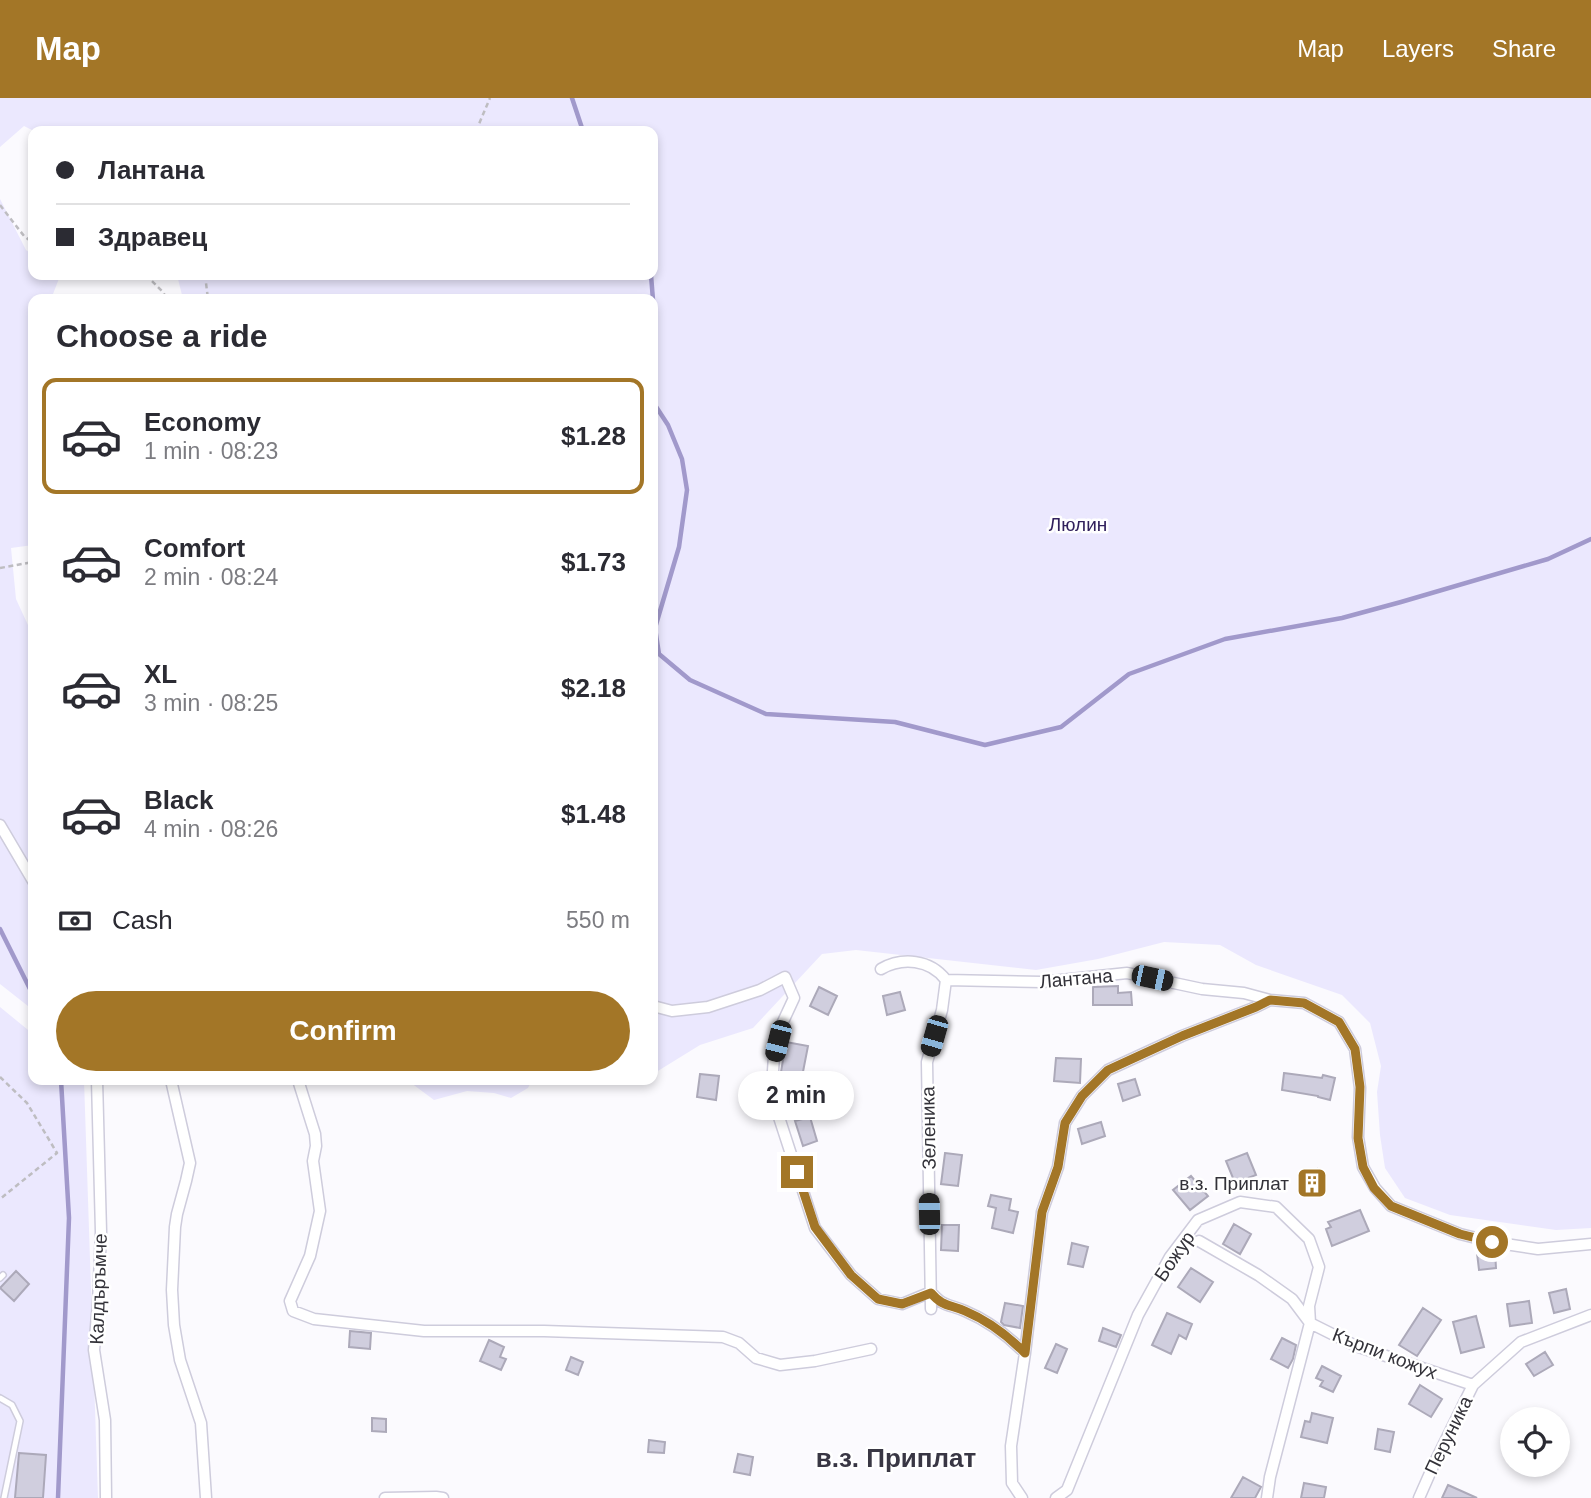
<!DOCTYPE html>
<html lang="en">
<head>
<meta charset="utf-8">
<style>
	:root { --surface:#fff; --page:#f7f7f7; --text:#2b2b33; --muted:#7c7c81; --line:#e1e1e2; --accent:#a37627 }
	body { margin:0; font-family:Arial,sans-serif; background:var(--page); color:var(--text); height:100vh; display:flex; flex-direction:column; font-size:26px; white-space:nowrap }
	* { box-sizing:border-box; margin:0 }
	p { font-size:23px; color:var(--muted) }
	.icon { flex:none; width:38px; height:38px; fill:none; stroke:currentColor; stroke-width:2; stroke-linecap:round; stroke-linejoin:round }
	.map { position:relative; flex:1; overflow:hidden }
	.drawer { position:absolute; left:28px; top:196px; width:630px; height:791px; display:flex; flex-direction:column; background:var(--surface); border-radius:14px; box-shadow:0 4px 10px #0003 }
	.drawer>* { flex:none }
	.guide { position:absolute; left:28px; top:28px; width:630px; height:154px; border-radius:14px; box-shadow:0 4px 10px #0003; display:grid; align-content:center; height:154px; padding:0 28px; background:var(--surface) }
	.fabs { position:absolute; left:1500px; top:1309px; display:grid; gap:14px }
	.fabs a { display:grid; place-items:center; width:70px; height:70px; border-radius:50%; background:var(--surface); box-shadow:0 4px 10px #0003; font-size:35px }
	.end { position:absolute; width:32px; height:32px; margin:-16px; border:9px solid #a37627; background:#fff; box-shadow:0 0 0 4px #fff }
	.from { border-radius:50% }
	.bubble { position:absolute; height:49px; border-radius:24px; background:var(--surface); box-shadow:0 4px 10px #0003; font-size:23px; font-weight:700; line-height:49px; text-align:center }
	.car { position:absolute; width:21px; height:42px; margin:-21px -10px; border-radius:9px; box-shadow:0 0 5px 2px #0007; background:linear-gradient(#222 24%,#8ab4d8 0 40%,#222 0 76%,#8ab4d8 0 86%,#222 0) }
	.guide b { display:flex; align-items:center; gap:24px; height:66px; font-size:26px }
	.guide b+b { border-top:2px solid var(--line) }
	.guide i { width:18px; height:18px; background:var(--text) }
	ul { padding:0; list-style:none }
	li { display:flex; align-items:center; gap:21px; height:116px; margin:0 14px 10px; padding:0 14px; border:4px solid transparent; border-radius:14px }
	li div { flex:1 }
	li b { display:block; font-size:26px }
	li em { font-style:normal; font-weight:700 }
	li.selected { border-color:var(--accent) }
	li>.icon { width:63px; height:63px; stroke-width:1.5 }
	h2 { padding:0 28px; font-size:32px; line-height:84px }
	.pay { display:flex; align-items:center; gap:18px; height:77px; padding:0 28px; font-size:26px }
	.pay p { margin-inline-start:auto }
	.button { display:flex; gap:14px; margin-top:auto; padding:14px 28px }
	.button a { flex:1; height:80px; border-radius:42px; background:var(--accent); color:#fff; font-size:28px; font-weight:700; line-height:80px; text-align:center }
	header { display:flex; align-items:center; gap:42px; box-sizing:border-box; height:98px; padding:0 35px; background:var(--accent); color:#fff }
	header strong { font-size:33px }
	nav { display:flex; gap:38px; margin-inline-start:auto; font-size:24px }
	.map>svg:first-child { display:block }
</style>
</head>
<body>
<header>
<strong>Map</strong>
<nav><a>Map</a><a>Layers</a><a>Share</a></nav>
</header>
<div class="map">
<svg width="1591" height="1400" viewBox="0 0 1591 1400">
	<rect width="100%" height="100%" fill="#fbfafe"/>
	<path fill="#ebe8fe" d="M0,0H1591V1130L1556,1132L1450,1117L1405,1100L1385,1070L1380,1037L1377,994L1381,968L1370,925L1342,897L1256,867L1220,847L1164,844L1098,861L1036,872L856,852L822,856L753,930L700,947L653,976V201H183L177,177H653V33H34L24,28L0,49Z
		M0,101L26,152L33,157V177L60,178L53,196L55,201H33V447L11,450L16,501L33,538V912L0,886Z
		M0,909L33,936V982H84L98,1400H0Z
		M407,982H532L528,990L511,1000L494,995L467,993L434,1002Z"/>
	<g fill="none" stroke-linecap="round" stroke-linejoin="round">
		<path stroke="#a199cb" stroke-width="4.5" d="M572,0L583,33
			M651,177L653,202
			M653,304L668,327L682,361L687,392L679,449L655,530L659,556L690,582L766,616L895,624L985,647L1061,629L1129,576L1225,541L1342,520L1401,504L1548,461L1591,441
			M0,831L33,897
			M58,1400L69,1120L61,982"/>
	</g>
	<path fill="#d0cede" stroke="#aca9b9" stroke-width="2" d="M1118,888V895L1131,894L1132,907H1093V889Z
		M819,889L837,898L828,917L810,908Z
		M900,894L905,912L887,917L883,898Z
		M786,944L808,948L801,984L780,980Z
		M1056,960L1081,961L1080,985L1054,983Z
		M1284,975L1322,980L1323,977L1335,980L1330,1002L1318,999V998L1282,992Z
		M700,976L719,978L716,1002L697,999Z
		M1135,981L1140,997L1123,1003L1118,986Z
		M810,1019L817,1043L803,1048L795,1023Z
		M1101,1024L1105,1038L1082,1046L1078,1031Z
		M945,1055L962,1057L958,1088L941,1086Z
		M1247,1055L1256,1077L1235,1085L1226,1063Z
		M1317,1071L1322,1095L1307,1098L1302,1075Z
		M1191,1078L1208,1098L1190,1112L1173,1092Z
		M991,1097L1011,1101L1009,1112L1018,1114L1013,1135L992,1130L996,1110L988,1108Z
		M1360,1112L1369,1133L1332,1148L1326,1131L1331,1129L1328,1124Z
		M1234,1126L1251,1136L1240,1156L1223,1146Z
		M942,1127H959L958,1153L941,1152Z
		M1072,1145L1088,1149L1083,1169L1068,1166Z
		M1495,1153L1496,1170L1479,1172L1477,1155Z
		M1191,1170L1213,1184L1200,1204L1178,1189Z
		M16,1173L29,1186L14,1203L0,1190Z
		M1566,1191L1570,1211L1554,1215L1549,1195Z
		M1529,1203L1532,1225L1510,1228L1507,1206Z
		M1005,1205L1023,1208L1020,1230L1004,1227L1001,1224Z
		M1423,1210L1441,1222L1417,1258L1399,1247Z
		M1167,1215L1192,1226L1186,1241L1179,1237L1171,1256L1152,1247Z
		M1476,1218L1484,1249L1461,1255L1453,1224Z
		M1103,1230L1121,1237L1116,1249L1099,1243Z
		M350,1233L371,1235L370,1251L349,1249Z
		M1282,1240L1296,1247L1293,1261L1288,1270L1271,1261Z
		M489,1242L504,1249L500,1259L506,1261L501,1272L480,1263Z
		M1056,1246L1067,1251L1057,1275L1045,1270Z
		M1545,1254L1553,1267L1534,1278L1526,1266Z
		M571,1259L583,1264L578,1277L566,1272Z
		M1322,1268L1341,1278L1333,1294L1320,1288L1323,1283L1316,1280Z
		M1420,1287L1442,1301L1431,1319L1409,1306Z
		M1312,1315L1333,1320L1327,1345L1301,1339L1305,1323L1310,1324Z
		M372,1320L386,1321V1334L372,1333Z
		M1378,1331L1394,1334L1390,1354L1375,1351Z
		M649,1342L665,1344L664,1355L648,1354Z
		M19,1355L46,1357L43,1400H15Z
		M738,1356L753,1359L750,1377L734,1374Z
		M1243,1379L1261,1389L1255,1400H1231Z
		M1304,1385L1326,1389L1324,1400H1301Z
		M1448,1387L1477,1400H1442Z"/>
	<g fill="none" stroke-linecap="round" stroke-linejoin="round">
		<g stroke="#ceccdc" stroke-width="8">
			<path id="service" d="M0,1180L3,1177
				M0,1300L12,1307L20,1323L4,1400"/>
		</g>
		<g stroke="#ceccdc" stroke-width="13">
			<path id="minor" d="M0,727L33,783
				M881,871C902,859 930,861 946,882L942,912L927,964L931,1211
				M946,882L1042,884L1127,875L1202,891L1244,895L1270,902L1304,905L1339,924L1355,951L1360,990L1358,1039L1363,1069L1375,1090L1391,1108L1460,1136L1492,1144L1538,1151L1591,1146
				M653,908L672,913L708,909L760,892L785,879L794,900L781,928L774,958L772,988L776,1010L815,1130L851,1177L878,1201L902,1206L931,1194C943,1209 949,1206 965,1213C989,1223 1007,1237 1025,1255
				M97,982L101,1134L98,1205L94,1252L105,1322L106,1400
				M171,982L190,1065L186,1083L177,1116L175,1129L172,1192L174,1227L180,1262L201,1325L206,1400
				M298,982L315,1036L316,1048L313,1063L320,1113L310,1158L290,1203L293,1213L314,1221L424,1233H544L723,1239L739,1245L756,1260L780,1267L815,1263L871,1251
				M1199,1143L1258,1177L1292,1201L1310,1225L1356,1248L1473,1287
				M385,1400L436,1399L443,1400
				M1022,1400L1012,1385L1011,1348L1025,1255L1042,1114L1058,1069L1065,1025L1082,998L1108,972L1182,938L1256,909L1270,902
				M1056,1400L1067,1392L1138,1217L1170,1159L1198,1122L1240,1104L1276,1109L1309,1141L1319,1169L1309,1208L1310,1225L1270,1379L1267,1400
				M1419,1400L1434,1366L1473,1287L1521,1244L1591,1217"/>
		</g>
		<path stroke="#bebdc1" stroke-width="2.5" stroke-dasharray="5 3.5" stroke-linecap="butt" d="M476,33L490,0
			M0,107L24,138L33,145
			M146,177L163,194L167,201
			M205,177L208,201
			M0,470L33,464
			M0,979L27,1005L57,1055L0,1101"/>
		<use href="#service" stroke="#fff" stroke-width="5"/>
		<use href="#minor" stroke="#fff" stroke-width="10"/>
	</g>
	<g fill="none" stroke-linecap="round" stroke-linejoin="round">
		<path stroke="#a37627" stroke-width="9" d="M797,1074L815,1129L851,1177L878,1201L902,1206L931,1195C943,1209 949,1206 965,1213C989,1223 1007,1237 1025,1255L1042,1114L1058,1069L1065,1025L1082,998L1108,972L1182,938L1256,909L1270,902L1304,905L1339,924L1355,951L1360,989L1358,1040L1363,1069L1374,1090L1391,1108L1460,1136L1492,1144"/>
	</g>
	<defs>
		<g id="building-square" transform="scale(1.575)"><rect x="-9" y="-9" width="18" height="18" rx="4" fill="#a37627" stroke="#fff"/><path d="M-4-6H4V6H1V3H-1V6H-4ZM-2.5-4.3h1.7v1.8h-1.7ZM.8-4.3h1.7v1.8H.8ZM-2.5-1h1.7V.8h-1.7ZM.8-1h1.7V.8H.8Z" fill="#fff"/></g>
	</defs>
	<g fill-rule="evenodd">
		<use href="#building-square" x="1312" y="1085"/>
	</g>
	<g text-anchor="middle" stroke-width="5" stroke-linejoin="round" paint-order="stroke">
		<g font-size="19" fill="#32215d" stroke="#fff">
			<text x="1078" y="433">Люлин</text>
		</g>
		<g font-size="19" fill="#333239" stroke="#fff">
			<text transform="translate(1076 880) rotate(-5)" y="7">Лантана</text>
			<text transform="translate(928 1030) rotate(-91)" y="7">Зеленика</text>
			<text transform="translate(1174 1158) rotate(-56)" y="7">Божур</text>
			<text transform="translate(98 1191) rotate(-88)" y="7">Калдъръмче</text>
			<text transform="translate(1385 1255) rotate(21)" y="7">Кърпи кожух</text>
			<text transform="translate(1448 1337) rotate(-64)" y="7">Перуника</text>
		</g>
		<g font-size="19" fill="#333239" stroke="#fff" text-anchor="end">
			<text x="1289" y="1092">в.з. Приплат</text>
		</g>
		<g font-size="26" font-weight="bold" fill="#393744" stroke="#fff">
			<text x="896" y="1369">в.з. Приплат</text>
		</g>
	</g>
</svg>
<div class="fabs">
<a><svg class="icon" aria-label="locate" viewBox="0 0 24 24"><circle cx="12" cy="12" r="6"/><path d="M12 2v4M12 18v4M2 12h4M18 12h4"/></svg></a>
</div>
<i class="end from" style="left:1492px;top:1144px"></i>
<i class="end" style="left:797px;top:1074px"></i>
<div class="bubble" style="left:738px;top:973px;width:116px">2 min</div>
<i class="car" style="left:1152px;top:880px;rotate:102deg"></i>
<i class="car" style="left:934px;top:938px;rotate:196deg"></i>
<i class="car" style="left:778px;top:943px;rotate:194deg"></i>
<i class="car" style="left:929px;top:1116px;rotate:359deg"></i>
<div class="guide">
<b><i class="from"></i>Лантана</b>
<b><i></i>Здравец</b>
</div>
<section class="drawer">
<h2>Choose a ride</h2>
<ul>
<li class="selected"><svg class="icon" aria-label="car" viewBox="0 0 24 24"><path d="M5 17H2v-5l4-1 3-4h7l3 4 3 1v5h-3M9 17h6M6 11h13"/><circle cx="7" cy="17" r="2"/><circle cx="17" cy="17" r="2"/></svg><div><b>Economy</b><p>1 min · 08:23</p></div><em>$1.28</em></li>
<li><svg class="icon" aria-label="car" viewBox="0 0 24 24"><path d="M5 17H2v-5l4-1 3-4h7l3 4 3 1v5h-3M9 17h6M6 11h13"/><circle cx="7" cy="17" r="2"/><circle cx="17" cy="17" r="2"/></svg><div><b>Comfort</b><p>2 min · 08:24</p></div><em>$1.73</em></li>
<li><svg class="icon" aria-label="car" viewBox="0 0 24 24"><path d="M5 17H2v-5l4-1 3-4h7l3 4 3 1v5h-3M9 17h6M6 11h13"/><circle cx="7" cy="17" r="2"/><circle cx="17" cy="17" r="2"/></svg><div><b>XL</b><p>3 min · 08:25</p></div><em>$2.18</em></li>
<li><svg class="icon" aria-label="car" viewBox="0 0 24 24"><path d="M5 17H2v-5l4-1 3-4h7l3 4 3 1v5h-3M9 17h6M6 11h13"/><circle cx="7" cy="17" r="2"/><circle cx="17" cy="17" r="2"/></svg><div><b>Black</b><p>4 min · 08:26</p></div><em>$1.48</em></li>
</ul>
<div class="pay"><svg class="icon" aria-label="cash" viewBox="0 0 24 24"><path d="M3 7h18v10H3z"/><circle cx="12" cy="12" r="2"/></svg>Cash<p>550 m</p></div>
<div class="button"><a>Confirm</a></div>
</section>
</div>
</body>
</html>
